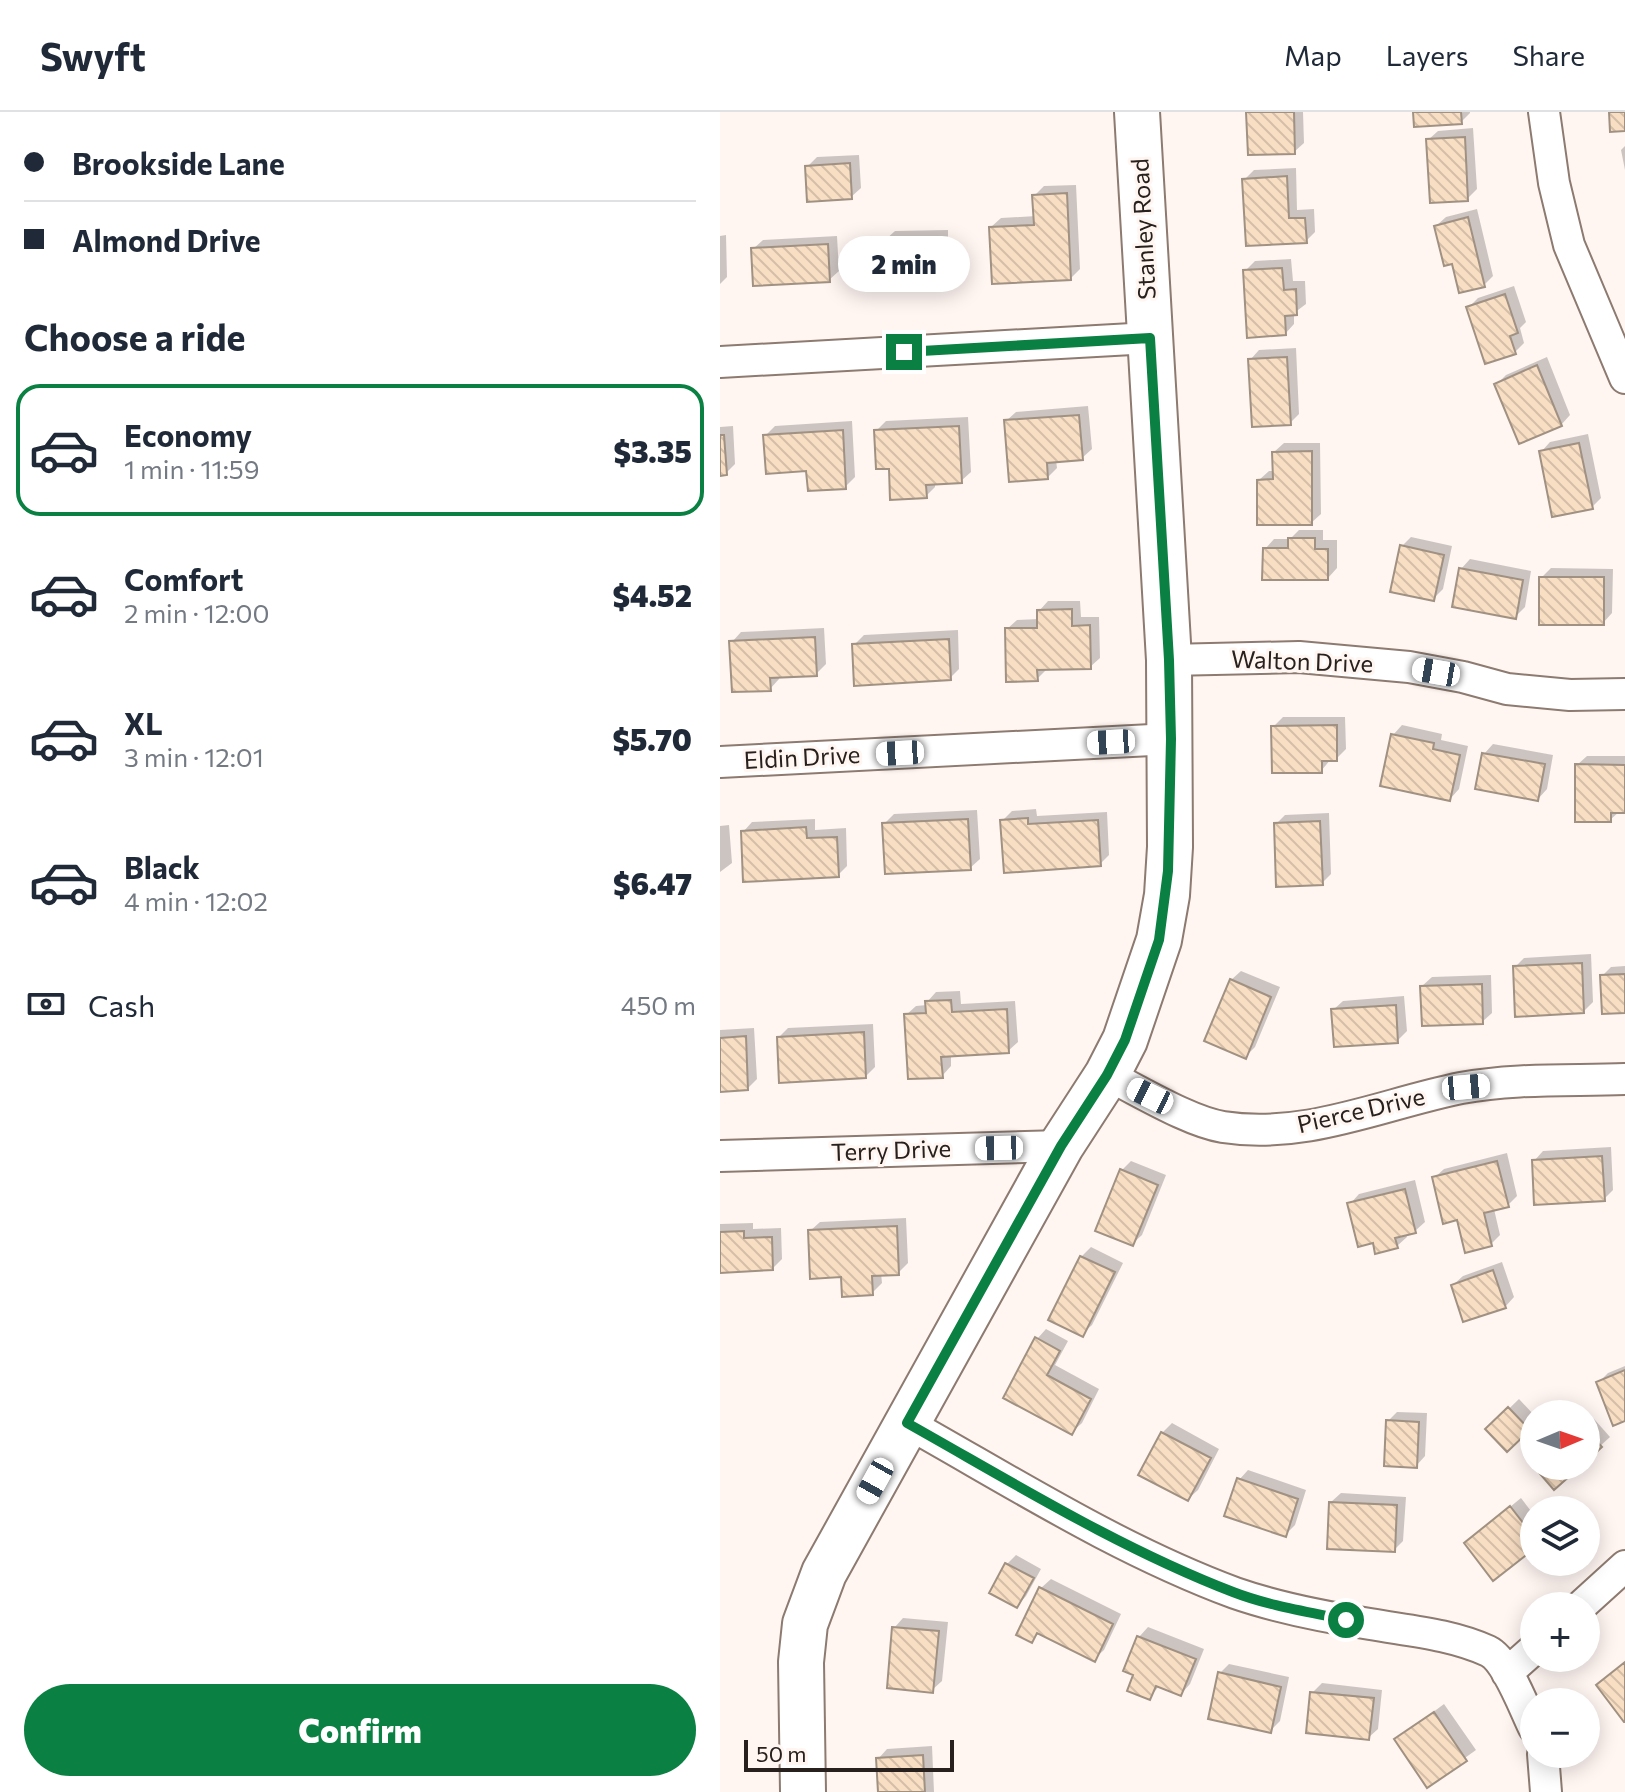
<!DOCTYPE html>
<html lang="en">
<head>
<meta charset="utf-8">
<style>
	:root { --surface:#fff; --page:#f2f2f3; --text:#1f2937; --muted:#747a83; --line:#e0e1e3; --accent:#0b8043 }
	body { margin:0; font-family:Commissioner,sans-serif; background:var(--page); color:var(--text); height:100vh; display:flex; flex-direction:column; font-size:30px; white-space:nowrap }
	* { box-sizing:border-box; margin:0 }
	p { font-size:26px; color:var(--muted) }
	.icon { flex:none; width:44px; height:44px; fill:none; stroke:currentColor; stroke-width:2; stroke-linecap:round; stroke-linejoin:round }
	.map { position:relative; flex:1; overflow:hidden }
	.sheet { display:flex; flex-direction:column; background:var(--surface); width:720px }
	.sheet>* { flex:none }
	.hud { display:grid; align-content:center; height:176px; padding:0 24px; background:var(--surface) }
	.needle { width:52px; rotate:88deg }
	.fabs { position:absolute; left:800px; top:1288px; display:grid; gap:16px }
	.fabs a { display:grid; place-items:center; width:80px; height:80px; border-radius:50%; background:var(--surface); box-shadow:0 4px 20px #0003; font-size:40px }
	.scale { position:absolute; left:24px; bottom:20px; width:210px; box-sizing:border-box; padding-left:8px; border:4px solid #28201c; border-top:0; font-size:22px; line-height:28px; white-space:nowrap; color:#28201c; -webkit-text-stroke:6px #fff6f2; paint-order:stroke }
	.end { position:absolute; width:36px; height:36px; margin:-18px; border:10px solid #0b8043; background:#fff; box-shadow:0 0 0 4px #fff }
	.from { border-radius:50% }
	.bubble { position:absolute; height:56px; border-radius:28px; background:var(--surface); box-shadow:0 4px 20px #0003; font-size:26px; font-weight:800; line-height:56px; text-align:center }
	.car { position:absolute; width:24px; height:48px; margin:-24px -12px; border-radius:10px; box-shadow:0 0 6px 2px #0007; background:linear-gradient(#fff 24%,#345 0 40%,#fff 0 76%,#345 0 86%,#fff 0) }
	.hud b { display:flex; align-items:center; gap:28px; height:76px; font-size:30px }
	.hud b+b { border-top:2px solid var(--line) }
	.hud i { width:20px; height:20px; background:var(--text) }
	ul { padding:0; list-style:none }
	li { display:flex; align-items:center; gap:24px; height:132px; margin:0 16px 12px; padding:0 8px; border:4px solid transparent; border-radius:24px }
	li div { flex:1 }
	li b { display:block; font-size:30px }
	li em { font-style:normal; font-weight:800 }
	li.on { border-color:var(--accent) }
	li>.icon { width:72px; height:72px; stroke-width:1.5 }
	h2 { padding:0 24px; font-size:36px; line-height:96px }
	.pay { display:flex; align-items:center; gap:20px; height:88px; padding:0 24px; font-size:30px }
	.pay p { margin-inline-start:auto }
	.action { display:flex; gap:16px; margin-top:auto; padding:16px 24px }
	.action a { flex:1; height:92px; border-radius:48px; background:var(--accent); color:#fff; font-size:32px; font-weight:800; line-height:92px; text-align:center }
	header { display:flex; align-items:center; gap:48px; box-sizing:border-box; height:112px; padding:0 40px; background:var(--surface); border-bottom:2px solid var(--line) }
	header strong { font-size:38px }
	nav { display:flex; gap:44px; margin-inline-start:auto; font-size:28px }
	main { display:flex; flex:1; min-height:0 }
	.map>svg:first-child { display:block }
</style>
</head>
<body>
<header>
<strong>Swyft</strong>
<nav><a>Map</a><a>Layers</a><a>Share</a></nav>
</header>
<main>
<section class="sheet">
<div class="hud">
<b><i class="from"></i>Brookside Lane</b>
<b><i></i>Almond Drive</b>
</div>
<h2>Choose a ride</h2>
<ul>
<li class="on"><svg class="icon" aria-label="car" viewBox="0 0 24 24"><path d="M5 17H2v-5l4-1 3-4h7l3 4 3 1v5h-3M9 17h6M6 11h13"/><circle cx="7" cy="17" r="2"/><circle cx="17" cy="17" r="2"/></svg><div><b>Economy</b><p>1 min · 11:59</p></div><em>$3.35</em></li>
<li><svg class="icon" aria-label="car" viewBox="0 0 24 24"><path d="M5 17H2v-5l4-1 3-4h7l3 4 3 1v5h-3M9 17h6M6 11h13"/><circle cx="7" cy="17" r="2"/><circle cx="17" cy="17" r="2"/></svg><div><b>Comfort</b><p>2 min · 12:00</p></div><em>$4.52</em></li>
<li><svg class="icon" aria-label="car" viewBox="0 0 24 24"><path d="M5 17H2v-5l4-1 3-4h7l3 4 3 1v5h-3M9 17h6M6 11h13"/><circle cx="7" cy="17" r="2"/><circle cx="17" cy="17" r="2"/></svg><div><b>XL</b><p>3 min · 12:01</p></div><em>$5.70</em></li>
<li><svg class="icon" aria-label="car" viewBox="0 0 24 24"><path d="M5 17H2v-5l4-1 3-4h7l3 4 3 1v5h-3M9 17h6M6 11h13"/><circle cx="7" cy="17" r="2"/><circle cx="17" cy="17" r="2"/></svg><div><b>Black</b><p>4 min · 12:02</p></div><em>$6.47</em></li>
</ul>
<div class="pay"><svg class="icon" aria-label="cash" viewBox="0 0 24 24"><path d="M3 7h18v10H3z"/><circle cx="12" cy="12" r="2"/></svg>Cash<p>450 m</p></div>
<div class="action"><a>Confirm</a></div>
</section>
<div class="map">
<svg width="905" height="1680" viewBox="0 0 905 1680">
	<defs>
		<pattern id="building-back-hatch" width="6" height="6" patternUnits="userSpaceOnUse" patternTransform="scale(2)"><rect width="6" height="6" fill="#f8dec3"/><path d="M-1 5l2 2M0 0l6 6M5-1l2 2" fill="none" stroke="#d5bea7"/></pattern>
	</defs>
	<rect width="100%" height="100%" fill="#fff6f2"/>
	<path fill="#0003" d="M528,0H583L584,31L574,40Z
		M695,0H750V1L741,10Z
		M753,16L757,77L747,87L708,28L718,19Z
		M905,34V58L901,38Z
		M139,43L141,76L131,85L87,55L97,45Z
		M576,56L577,98L594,97L595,120L586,129L524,68L534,58Z
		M356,73L360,157L350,167L271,115L281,106L316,104L314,84L324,74Z
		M757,97L773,164L764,173L734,150L716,114L726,105Z
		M228,118V153L219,162L165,128L175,119Z
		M6,123L7,165L0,172V124Z
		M117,124L119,159L109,168L33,137L43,128Z
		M571,147L573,169H585L586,192L574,201V212L565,222L525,159L535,149Z
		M794,174L806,210L800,216L804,231L795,240L749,195L758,186Z
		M576,236L579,302L570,311L530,248L539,238Z
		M827,245L850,303L841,313L777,272L786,263Z
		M368,294L372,337L362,346L336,348L337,356L328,365L286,309L296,300Z
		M248,305L251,360L241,369L215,371V375L206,384L171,355L156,319L166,309Z
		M132,309L135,365L125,375L88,357L46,323L55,314Z
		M13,314L15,352L6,361L0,362V315Z
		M868,322L881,386L872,395L821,340L830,330Z
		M564,331H600L601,402L591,411L539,368L549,359H554V340Z
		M579,418H603V428H617V456L608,466L545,437L554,427H570Z
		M691,425L732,434L723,477L713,487L682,434Z
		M750,447L811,459L805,495L795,505L741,457Z
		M831,456L893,457L892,501L883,511L821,466Z
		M328,489H360L361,505H379L380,546L370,555L326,558L317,567L287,517L297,508L319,507V499Z
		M104,516L106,552L96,562L59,564V567L50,577L12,530L21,520Z
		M238,518L239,557L230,566L134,533L144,523Z
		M563,605H625L626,637L616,647H611L601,659L553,615Z
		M682,613L722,622L721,628L748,634L739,677L730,687L673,623Z
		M773,632L833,643L827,677L818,687L764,642Z
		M867,644H905V699H900L890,708L857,653Z
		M316,697L317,704L387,700L389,743L380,752L283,708L292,699Z
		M257,698L260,747L250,756L164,712L174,702Z
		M609,701L611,762L602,771L556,712L565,703Z
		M95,707V718L126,716L127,754L118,763L23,720L32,710Z
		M9,713L12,751L0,760V714Z
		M871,842L873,890L864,899L795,855L804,846Z
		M905,854V899L882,864L891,855Z
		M521,859L560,875L535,935L526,944L511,868Z
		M771,863L772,901L762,910L702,874L712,865Z
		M240,879L241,892L295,889L298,930L288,939L231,942V954L222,964L186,903L196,894L207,893V890L216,880Z
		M684,884L687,919L677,929L613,898L623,889Z
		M153,912L155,955L146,964L59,925L68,916Z
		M34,916L37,967L28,976L0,978V918Z
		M891,1035L893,1078L884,1087L814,1049L823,1039Z
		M787,1041L797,1084L788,1093L774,1097L780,1123L771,1132L738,1106L714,1066L724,1057Z
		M411,1049L446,1063L422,1123L412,1132L402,1058Z
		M695,1068L705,1110L695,1119L686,1121L687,1125L677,1134L654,1129L630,1092L639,1082Z
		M186,1106L188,1151L178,1161H161L162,1171L152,1181L123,1163L90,1119L100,1110Z
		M33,1111V1117L61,1116L62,1147L53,1156L0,1159V1112Z
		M371,1135L403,1151L372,1213L362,1222L361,1145Z
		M782,1150L794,1185L785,1195L733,1173L743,1164Z
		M326,1217L348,1229L335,1253L379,1277L362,1311L352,1320L286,1285L317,1227Z
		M905,1254V1307L878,1271L888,1261Z
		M799,1287L814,1303V1311L787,1337L768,1317Z
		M867,1299L890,1325L866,1347V1302H863Z
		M677,1300L707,1301L705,1344L696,1354L668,1309Z
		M452,1311L499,1337L478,1378L468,1387L442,1321Z
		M528,1358L586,1378L575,1413L565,1423L519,1368Z
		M621,1381L686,1385L683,1429L674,1438L611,1390Z
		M801,1386L814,1403V1434L746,1431Z
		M296,1443L321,1457L306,1484L297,1494L287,1452Z
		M331,1467L401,1502L384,1538L374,1547L320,1520L312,1528L321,1476Z
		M183,1506L228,1510L222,1569L212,1578L174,1516Z
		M428,1515L484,1537L470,1572L461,1582L440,1573L430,1585L416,1562L406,1558L419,1525Z
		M509,1552L569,1565L560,1609L550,1619L500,1561Z
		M602,1571L662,1578L658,1617L648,1626L592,1581Z
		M724,1592L756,1638L707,1673L677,1627Z
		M212,1634L214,1680H160L158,1647L167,1637Z"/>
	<path fill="url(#building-back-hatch)" stroke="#a09182" stroke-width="2" d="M526,0H574L575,42L528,43Z
		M693,0H741L742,12L694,15Z
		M889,0H905V19L890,20Z
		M745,25L748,89L710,91L706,27Z
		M130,51L132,87L87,90L85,54Z
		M567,64L569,106H585L587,131L526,134L522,67Z
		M347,81L351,168L272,172L269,115L314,113L312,83Z
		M748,105L765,175L739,181L732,152L724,154L714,114Z
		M163,127H220L219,164L164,165Z
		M108,132L110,170L33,174L31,136Z
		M562,156L564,178L576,177L577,203L565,204L566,223L527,226L523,158Z
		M785,182L798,221L790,224L796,242L765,252L746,195Z
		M567,245L571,313L532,315L528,247Z
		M817,253L842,314L799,332L774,272Z
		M359,303L363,348L327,351L328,367L289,370L284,308Z
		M239,314L242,371L206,373L207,386L170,388L169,357H156L154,318Z
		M123,318L126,377L88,379L86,359L46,362L43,323Z
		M0,323H4L7,363L0,364Z
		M859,331L873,397L832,405L819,339Z
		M592,339V413H537V368L553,367L552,340Z
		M568,426H595V437H608V468H542L543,436H568Z
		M680,433L724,443L714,489L670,480Z
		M739,456L803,468L796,507L732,495Z
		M819,465H884V513H819Z
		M352,497V514L370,513L371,557L317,558L318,569L286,570L285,516H317V498Z
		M95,525L97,564L50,566L51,579L12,580L9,529Z
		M229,527L231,568L134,574L132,532Z
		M617,613V649H602V661H552L551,614Z
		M671,622L714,631L713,637L740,643L730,689L660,674Z
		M762,641L825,652L818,689L755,677Z
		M855,652L905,653V701H891V710H855Z
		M308,706V712L378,708L381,754L284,761L280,708Z
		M248,707L251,758L165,762L162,711Z
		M600,709L603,773L556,775L554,711Z
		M86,715L87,726L117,725L119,765L23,770L21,719Z
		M862,851L864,901L795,905L793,854Z
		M905,862V901L882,902L880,863Z
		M510,867L551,885L526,947L484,929Z
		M762,872L763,912L702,914L700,874Z
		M231,888L232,900L287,897L289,941L221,945L223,966L188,967L184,902L206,901L205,889Z
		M676,893L678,931L614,935L611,897Z
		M144,920L146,966L59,971L57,925Z
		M26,924L28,978L0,980V926Z
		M882,1044L885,1089L814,1093L812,1048Z
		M777,1049L789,1095L764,1101L772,1134L745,1141L737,1108L723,1112L712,1065Z
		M400,1057L438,1073L413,1134L375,1119Z
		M685,1077L696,1121L675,1126L678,1136L655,1142L653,1131L638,1135L627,1091Z
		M177,1114L179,1163L152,1164L153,1183L122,1185L121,1165L90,1167L88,1118Z
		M24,1119V1126L52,1125L53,1158L0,1161V1120Z
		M360,1144L395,1160L363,1225L328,1208Z
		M773,1158L786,1196L743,1210L731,1173Z
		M315,1225L340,1239L327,1263L371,1287L352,1323L283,1286Z
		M905,1258V1309L893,1314L876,1270Z
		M788,1295L810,1318L787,1340L765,1317Z
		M666,1308L699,1310L697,1356L664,1354Z
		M866,1318L882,1335L866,1350Z
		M441,1320L491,1346L468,1389L418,1363Z
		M814,1344V1354H861L834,1378L809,1349Z
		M517,1366L578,1387L566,1425L504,1404Z
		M609,1390L677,1393L675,1440L607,1437Z
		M790,1394L814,1425V1437L773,1469L744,1431Z
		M285,1451L314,1466L297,1496L269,1481Z
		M319,1475L393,1512L375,1550L317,1521L312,1531L296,1523Z
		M172,1515L219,1519L213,1581L167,1576Z
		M417,1524L476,1547L461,1584L436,1574L430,1588L407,1579L413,1563L403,1559Z
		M905,1550V1610H904L876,1573Z
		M498,1560L561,1575L551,1621L488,1607Z
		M590,1580L654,1586L649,1628L586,1621Z
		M714,1600L747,1649L707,1676L674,1627Z
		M203,1643L205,1680H158L156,1646Z"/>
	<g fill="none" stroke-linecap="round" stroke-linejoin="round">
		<g stroke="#8d7a70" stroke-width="34">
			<path id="street" d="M824,0L834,71L849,133L905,266
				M0,250L430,226
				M449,548L579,545L689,555L743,565L787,577L850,583L905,582
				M0,650L451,627
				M387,963C420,979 468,1009 503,1015C586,1028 662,992 741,976C794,966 851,969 905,967
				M0,1044L341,1034
				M187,1311C294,1371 399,1438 515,1481C558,1496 605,1505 650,1512C690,1519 730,1522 768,1539C787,1548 804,1596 814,1616
				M861,1494L905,1454
				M787,1561L814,1537
				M823,1642L826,1680"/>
		</g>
		<g stroke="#8d7a70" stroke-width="48">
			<path id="secondary" d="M83,1680L81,1550L85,1512L104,1461L341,1034L387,963L405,928L439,828L447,783L450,735L449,548L417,0"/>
		</g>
		<use href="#street" stroke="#fff" stroke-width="30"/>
		<use href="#secondary" stroke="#fff" stroke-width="44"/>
	</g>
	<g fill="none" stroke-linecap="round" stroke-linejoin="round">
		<path stroke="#0b8043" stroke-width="10" d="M184,240L430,226L449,548L451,627L448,759L439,828L405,928L387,963L341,1034L187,1311C294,1371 399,1436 513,1480C549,1494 589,1500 626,1508"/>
	</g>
	<g text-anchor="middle" stroke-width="6" stroke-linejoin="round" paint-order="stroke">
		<g font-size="24" fill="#28201c" stroke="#fff6f2">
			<text transform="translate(424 117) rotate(-93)" y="8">Stanley Road</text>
			<text transform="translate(582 550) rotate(2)" y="8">Walton Drive</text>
			<text transform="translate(82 646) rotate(-3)" y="8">Eldin Drive</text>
			<text transform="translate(641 999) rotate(-13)" y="8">Pierce Drive</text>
			<text transform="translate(171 1039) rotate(-2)" y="8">Terry Drive</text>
		</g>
	</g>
</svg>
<div class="fabs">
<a><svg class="needle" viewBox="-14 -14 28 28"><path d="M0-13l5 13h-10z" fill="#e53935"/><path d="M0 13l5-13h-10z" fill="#747a83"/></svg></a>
<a><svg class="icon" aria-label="layers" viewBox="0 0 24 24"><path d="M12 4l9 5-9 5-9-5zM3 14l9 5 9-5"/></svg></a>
<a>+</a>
<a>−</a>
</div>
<div class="scale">50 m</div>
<i class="end from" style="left:626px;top:1508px"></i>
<i class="end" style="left:184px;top:240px"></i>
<div class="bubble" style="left:118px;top:124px;width:132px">2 min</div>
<i class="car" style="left:716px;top:560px;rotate:280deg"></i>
<i class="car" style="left:391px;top:630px;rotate:267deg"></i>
<i class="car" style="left:180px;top:641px;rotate:267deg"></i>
<i class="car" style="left:746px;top:975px;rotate:85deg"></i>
<i class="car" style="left:430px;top:984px;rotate:296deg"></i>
<i class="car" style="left:279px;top:1036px;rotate:269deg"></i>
<i class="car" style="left:155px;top:1369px;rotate:209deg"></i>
</div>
</main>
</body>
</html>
